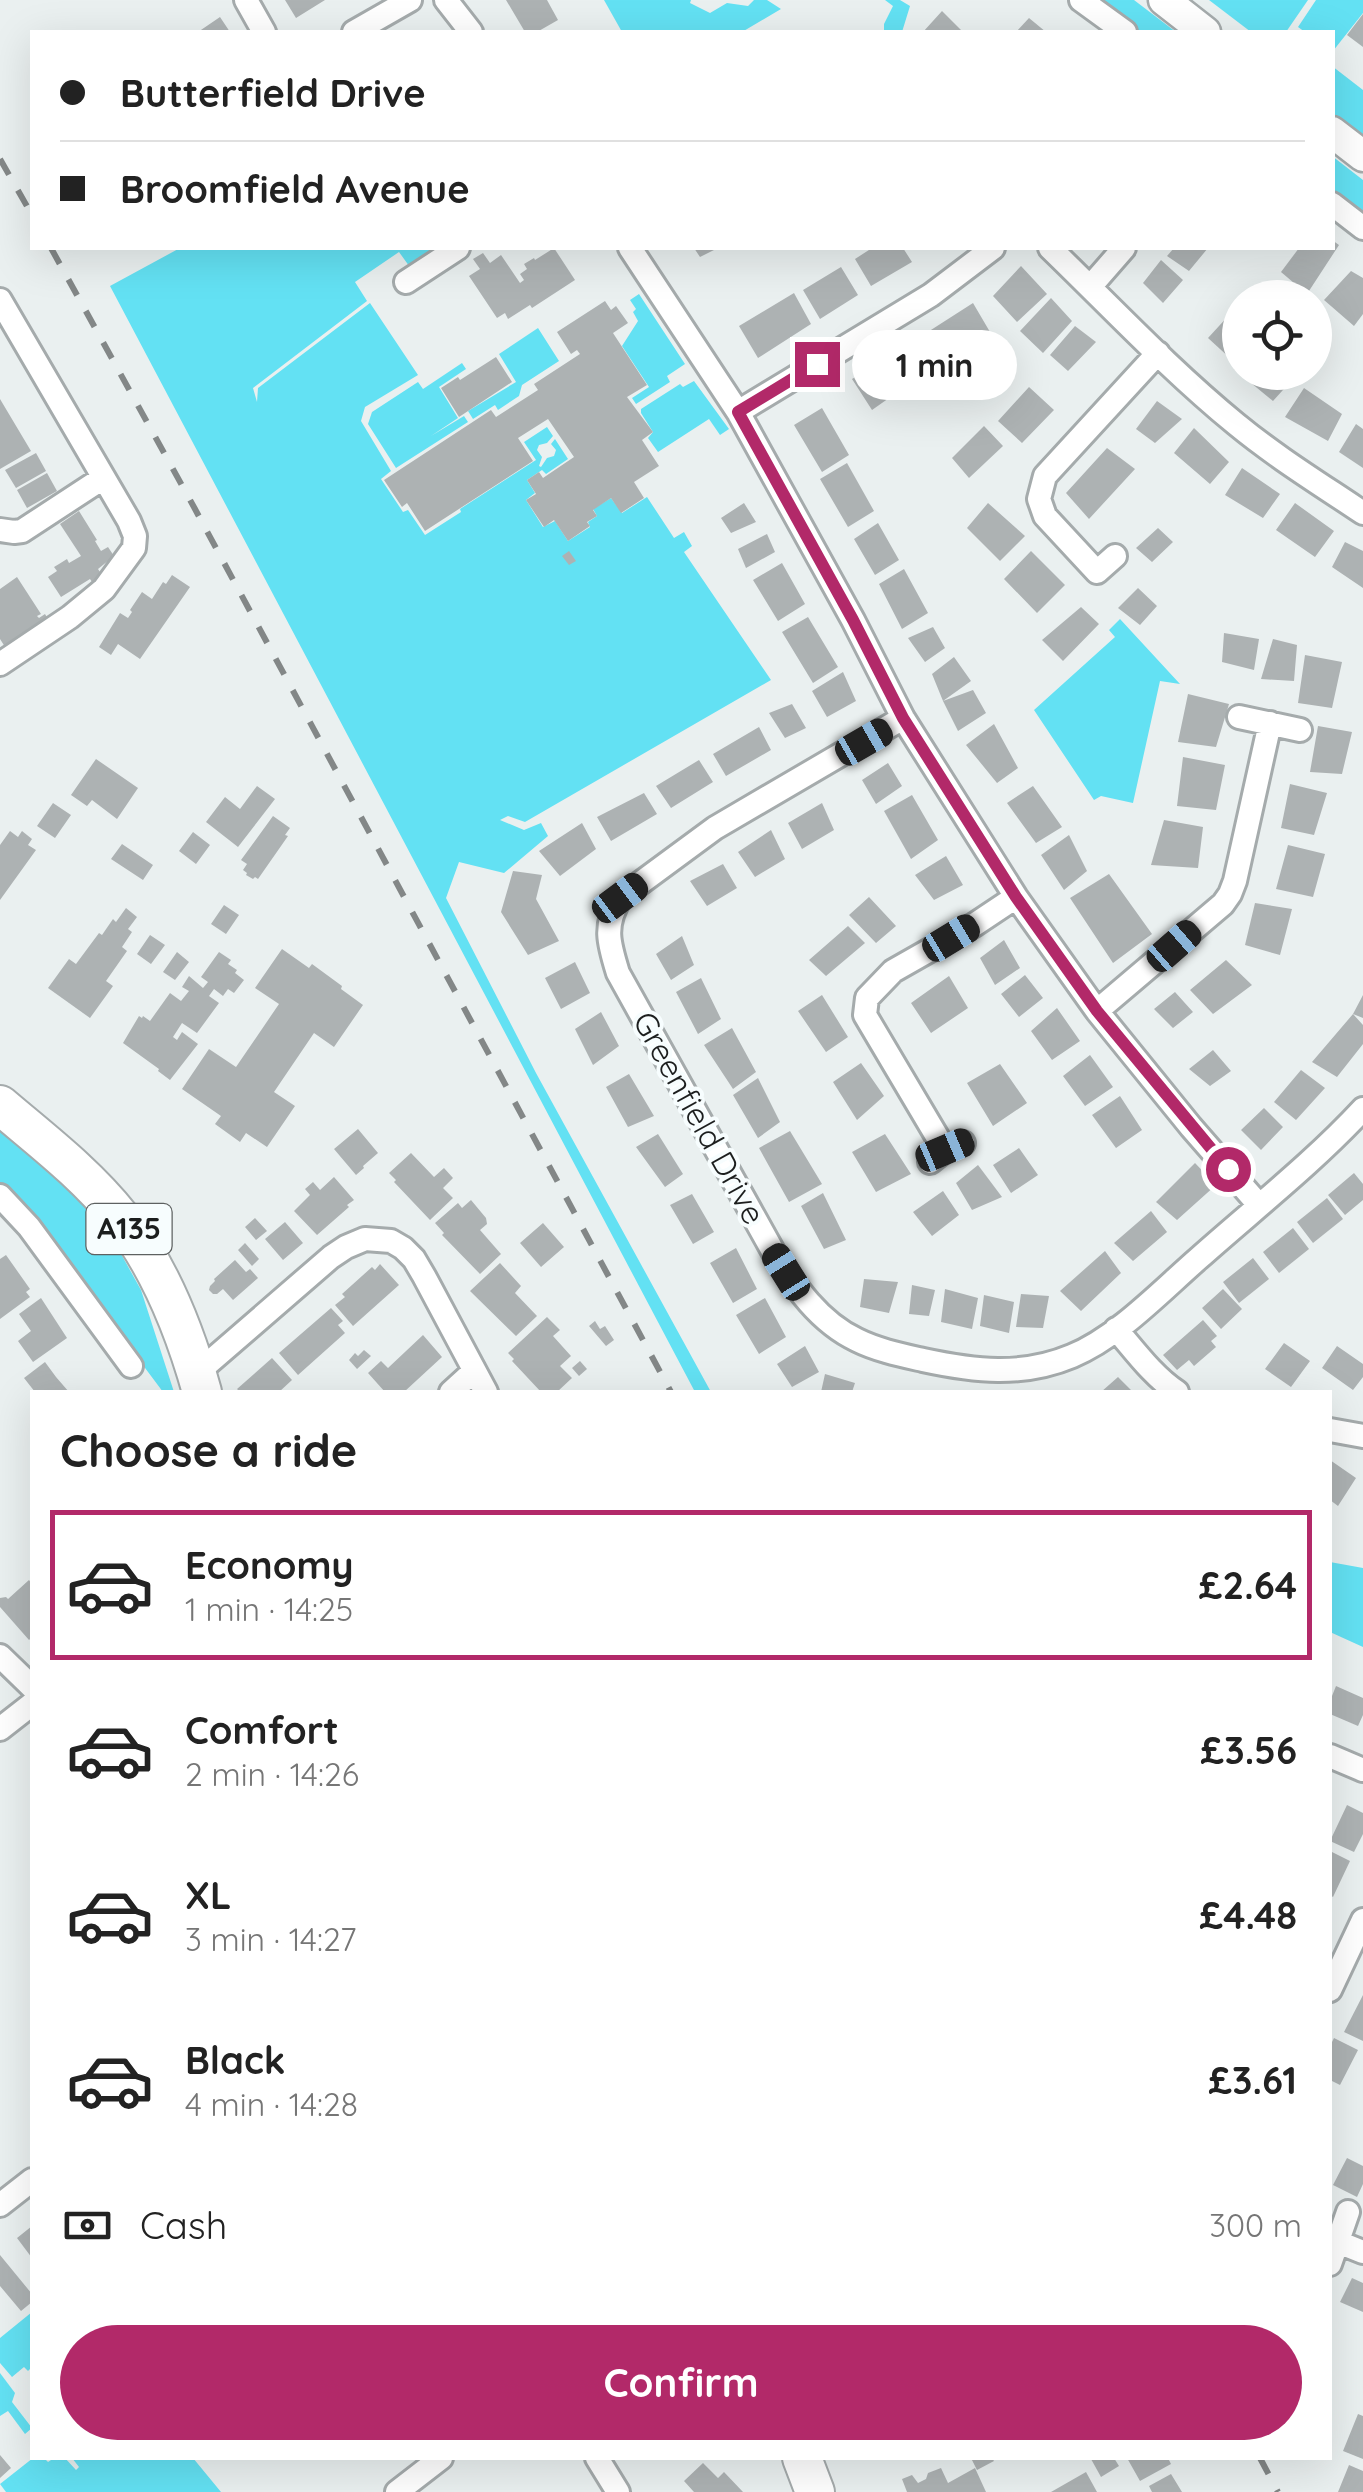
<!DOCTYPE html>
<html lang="en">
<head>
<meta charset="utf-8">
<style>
	:root { --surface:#fff; --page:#f2f2f2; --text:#222; --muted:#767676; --line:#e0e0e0; --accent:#b22969 }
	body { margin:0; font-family:Quicksand,sans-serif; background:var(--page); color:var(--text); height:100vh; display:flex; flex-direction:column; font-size:38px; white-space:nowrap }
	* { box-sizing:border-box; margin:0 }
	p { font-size:32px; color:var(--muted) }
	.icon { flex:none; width:55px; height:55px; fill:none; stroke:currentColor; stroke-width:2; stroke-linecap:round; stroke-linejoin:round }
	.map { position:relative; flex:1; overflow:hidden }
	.details { position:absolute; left:30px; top:1390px; width:1302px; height:1070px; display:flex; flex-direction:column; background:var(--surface); border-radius:0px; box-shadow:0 10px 40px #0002 }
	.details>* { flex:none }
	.top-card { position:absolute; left:30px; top:30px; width:1305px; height:220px; border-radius:0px; box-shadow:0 10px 40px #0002; display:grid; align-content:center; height:220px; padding:0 30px; background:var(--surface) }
	.controls { position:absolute; left:1222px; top:280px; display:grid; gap:20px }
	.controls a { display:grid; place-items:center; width:110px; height:110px; border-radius:50%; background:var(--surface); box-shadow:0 10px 40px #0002; font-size:50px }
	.end { position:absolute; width:45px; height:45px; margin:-22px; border:12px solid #b22969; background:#fff; box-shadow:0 0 0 5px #fff }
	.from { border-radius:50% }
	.bubble { position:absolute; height:70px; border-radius:35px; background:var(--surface); box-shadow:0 10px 40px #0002; font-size:32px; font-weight:700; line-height:70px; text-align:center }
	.car { position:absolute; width:30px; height:60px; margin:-30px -15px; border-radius:12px; box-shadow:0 0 8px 2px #0007; background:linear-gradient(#222 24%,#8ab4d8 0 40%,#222 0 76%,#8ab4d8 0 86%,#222 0) }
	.top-card b { display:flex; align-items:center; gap:35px; height:95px; font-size:38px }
	.top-card b+b { border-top:2px solid var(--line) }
	.top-card i { width:25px; height:25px; background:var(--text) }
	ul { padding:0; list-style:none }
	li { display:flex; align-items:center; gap:30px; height:150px; margin:0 20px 15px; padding:0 10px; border:5px solid transparent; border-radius:0px }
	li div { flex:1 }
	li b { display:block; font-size:38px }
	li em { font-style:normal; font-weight:700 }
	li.active { border-color:var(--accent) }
	li>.icon { width:90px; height:90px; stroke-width:1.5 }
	h2 { padding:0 30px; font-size:45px; line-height:120px }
	.pay { display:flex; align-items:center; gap:25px; height:110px; padding:0 30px; font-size:38px }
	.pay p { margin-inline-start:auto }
	.cta { display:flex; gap:20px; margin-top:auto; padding:20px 30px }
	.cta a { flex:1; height:115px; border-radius:60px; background:var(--accent); color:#fff; font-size:40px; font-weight:700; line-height:115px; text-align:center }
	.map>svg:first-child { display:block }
</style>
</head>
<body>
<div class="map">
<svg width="1363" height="2492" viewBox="0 0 1363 2492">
	<rect width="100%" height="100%" fill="#eaf0f0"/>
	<path fill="#63e1f3" d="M604,0H691L690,3L710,13L727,3L748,6L754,0H767L781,9L742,32H622Z
		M885,0H900L910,6L902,32H884V24L893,6Z
		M1097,0H1134L1176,32H1135Z
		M1209,0H1308L1286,32H1251Z
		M1316,0H1363V13L1333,51L1332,32H1305L1298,27Z
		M1332,66L1363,90V141L1333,117Z
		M1332,156L1363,180V222L1333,198Z
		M180,248H444L412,270L399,252L355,282L367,301L253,388L257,402L258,388L370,303L418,375L365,407L361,421L391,471L381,479L403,512L408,510L425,535L461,512L460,509L536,460L524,442L547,427L553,436L547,443L539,445L537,450L542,457L539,466L541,467L547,458L554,456L556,450L551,444L555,439L568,459L546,474L542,470L527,480L535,493L526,500L543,527L555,521L568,541L590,527L588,522L597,516L593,509L611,498L622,513L647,497L674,538L684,532L692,546L684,552L771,680L525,822L508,816L500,820L524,830L541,823L548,836L504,873L459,862L446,898L536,1073L711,1392H695L110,286Z
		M639,294L685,364L667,376L670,382L636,404L632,398L649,387L622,346L638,321L633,312L636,309L630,300Z
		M538,328L559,361L522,385L519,396L498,410L495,405L473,419L468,411L516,382L499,354Z
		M462,363L466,369L439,387L458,418L431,436L464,416L468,422L396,468L368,424L372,412L418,382L423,389Z
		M694,381L729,429L720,435L709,419L658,452L648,438L653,432L641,413V409L680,384L683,387Z
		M1120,619L1180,684L1160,681L1133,803L1101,796L1094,800L1034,710L1115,637L1109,630Z
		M0,1131L75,1194L120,1252L141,1290L174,1392H163L45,1234L0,1183Z
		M1330,1562L1363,1568V1647L1330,1632Z
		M32,2312V2367L28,2371L24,2367L12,2377L0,2363V2338Z
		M0,2373L15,2393L12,2402L32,2428L25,2434L8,2411L0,2416Z
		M33,2458H44L48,2462L54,2458H65L76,2470L79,2467L72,2458H193L221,2492H6L0,2484Z"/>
	<path fill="#adb2b3" d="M285,0H325L296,18Z
		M506,0H547L558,20L537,32H525Z
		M942,11L963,32H923Z
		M1363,14V47L1347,35Z
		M220,17L230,32H198Z
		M1029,18L1046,32H1016Z
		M1332,240L1339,245L1307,294L1281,272L1299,248H1332Z
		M554,248L575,280L532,308L530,305L508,319L505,313L497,318L469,276L480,269L473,259L483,253L490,263L501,255L520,283L524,280L520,274L527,269L524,264L534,258L535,260Z
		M694,248H718L700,257Z
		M872,248H903L912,262L871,286L855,259Z
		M1174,248H1208L1189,271L1167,256Z
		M1161,260L1183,280L1163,303L1143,283Z
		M1021,266L1047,294L1017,322L993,296Z
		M841,267L858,295L820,319L803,290Z
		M1351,271L1363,278V314L1354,326L1324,300Z
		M794,293L811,324L758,358L739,326Z
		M1051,298L1072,321L1043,353L1020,331Z
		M605,301L611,310L616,306L628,323L613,333L647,385L627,397L653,432L642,440L659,466L634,482L644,498L621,513L611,498L593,510L597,516L587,522L590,526L568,541L554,520L544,527L526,500L536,494L527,480L539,472L543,478L574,457L548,419L518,438L533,461L425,531L407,503L402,507L384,480L491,410L496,417L538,390L534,384L580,354L577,350L571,354L557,332Z
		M973,303L990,332L941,370L920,337Z
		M1230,314L1240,321V350L1232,360L1208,338Z
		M1075,326L1096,342L1068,371L1050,355Z
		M904,347L919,377L872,410L852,379Z
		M496,357L512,382L459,417L441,388L458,377L460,380Z
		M1240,363V372H1283L1292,380L1273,401L1234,369Z
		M1029,387L1054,410L1022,443L998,421Z
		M1304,388L1342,414L1328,441L1285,417Z
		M0,399L31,451L0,469Z
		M1157,401L1182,419L1155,443L1136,429Z
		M822,408L849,455L822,472L794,425Z
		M1356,424L1363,429V468L1339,452Z
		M984,426L1003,446L969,478L952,458Z
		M1194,428L1229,462L1210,484L1174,453Z
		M1107,448L1135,469L1089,519L1066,493Z
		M36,453L46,471L16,488L5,470Z
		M847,463L874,511L848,527L820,479Z
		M1242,468L1280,494L1263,518L1225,495Z
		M47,473L57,491L27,508L17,490Z
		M744,503L756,522L731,533L721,518Z
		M988,503L1025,536L1000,561L967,528Z
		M1295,503L1334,531L1315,557L1276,530Z
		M79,511L97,540L95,541L101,551L108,547L114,556L98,569L102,575L92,582L90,579L61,597L48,577L57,571L54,567L59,564L67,559L69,563L81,556L60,524Z
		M878,523L899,560L875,575L854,539Z
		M1158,528L1173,542L1152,562L1136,548Z
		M767,534L775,552L746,568L738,549Z
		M1345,542L1363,551V588L1332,567Z
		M569,551L576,561L569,565L562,556Z
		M1031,551L1065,585L1037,613L1004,579Z
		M782,563L805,604L778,621L753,580Z
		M904,569L928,613L902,629L879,584Z
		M172,575L190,587L140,659L118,644L111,655L99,647L120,613L128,618L132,612L130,610L142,592L152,599L163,582L166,584Z
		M17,577L41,614L37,616L39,618L45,614L49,621L7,650L0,639V589Z
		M1138,588L1157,606L1140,625L1118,608Z
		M1081,607L1099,624L1063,661L1042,640Z
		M808,617L838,667L813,683L782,632Z
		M933,627L945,648L925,662L908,638Z
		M1224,633L1259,639L1254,670L1222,662Z
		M1273,639L1297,645L1294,681L1261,679Z
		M1305,655L1342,662L1332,708L1298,703Z
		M954,657L971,681L943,701L973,690L986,713L958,731L943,701L932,674Z
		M843,672L856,701L827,717L812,691Z
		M1188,694L1229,704L1216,747L1178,742Z
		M792,704L806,728L785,738L769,713Z
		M994,724L1018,768L997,783L966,745Z
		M1318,726L1352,732L1342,774L1310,772Z
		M759,727L771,750L726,776L713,754Z
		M1183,757L1225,765L1216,810L1177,806Z
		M96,759L138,788L117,819L92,800L87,806L71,795Z
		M699,760L713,782L671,808L656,786Z
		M888,763L902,786L876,804L862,780Z
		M1290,784L1327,793L1314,835L1281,828Z
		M257,786L275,799L238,847L206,822L225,797L240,809Z
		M1033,786L1062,827L1036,843L1007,803Z
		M644,793L657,814L611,841L597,817Z
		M912,795L938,840L911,859L884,811Z
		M53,803L71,815L55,838L37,826Z
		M822,803L834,830L802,849L788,823Z
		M273,816L290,828L285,835L288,836L258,879L255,877L253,879L246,875L247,873L243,870L247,864L241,860Z
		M1164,820L1203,827L1198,868L1151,865Z
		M582,823L596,849L560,876L539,851Z
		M771,830L785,859L755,877L738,852Z
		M10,831L18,837L22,831L32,839L28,845L36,850L0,900V845Z
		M193,832L210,845L196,864L179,851Z
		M1069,835L1087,871L1064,890L1041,855Z
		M122,844L153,865L143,880L111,859Z
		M1288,845L1325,854L1313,897L1276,889Z
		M946,856L963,885L934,900L915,875Z
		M723,864L737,888L707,906L690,881Z
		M513,871L542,875L536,899L559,941L528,955L501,912Z
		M1109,874L1152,934L1113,963L1070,898Z
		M869,897L896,926L876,943L849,915Z
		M1255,903L1292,909L1280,955L1245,945Z
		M224,905L239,915L226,934L211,924Z
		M126,908L137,917L128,929L132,932L122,947L127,951L106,981L113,986L90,1018L48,988L69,959L76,964L99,933L102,935L113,919L116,922Z
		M848,926L865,943L826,976L809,960Z
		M150,935L165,945L151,964L137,954Z
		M682,936L694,965L671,980L656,954Z
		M1004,940L1020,968L995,985L980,958Z
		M282,949L309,968L312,964L342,986L341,989L363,1005L334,1047L314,1033L274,1092L295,1106L267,1147L246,1133L240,1142L215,1124L221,1116L182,1089L209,1049L236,1067L279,1004L255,988Z
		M177,952L189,962L175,980L163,972Z
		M219,952L231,960L228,964L237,970L235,973L244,980L234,993L228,989L223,996L214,989L209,996L219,1003L197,1033L182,1023L173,1037L177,1040L182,1032L198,1044L170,1080L158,1071L159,1069L123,1043L139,1016L142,1018L143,1016L150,1021L170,993L181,1001L189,991L182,987L189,976L203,988L208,982L201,977Z
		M1226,960L1252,985L1213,1014L1190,990Z
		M575,962L590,993L561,1009L545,978Z
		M1025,975L1043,998L1019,1017L1001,994Z
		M949,976L968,1008L931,1033L911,1003Z
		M701,978L721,1019L698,1034L676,992Z
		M1175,992L1193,1012L1173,1028L1154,1009Z
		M822,995L848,1037L826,1052L798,1011Z
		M1363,995V1018L1353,1014Z
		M1057,1008L1080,1041L1052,1060L1031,1031Z
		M601,1012L619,1046L593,1065L575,1029Z
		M1353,1014L1363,1025V1044L1337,1077L1312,1062Z
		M732,1028L756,1072L733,1089L704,1045Z
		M1213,1050L1231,1071L1210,1086L1189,1069Z
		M1090,1055L1113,1087L1085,1106L1063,1076Z
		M861,1063L884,1096L857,1120L833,1082Z
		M1000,1064L1027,1103L993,1126L967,1083Z
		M1301,1070L1325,1088L1296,1120L1274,1102Z
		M629,1074L654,1116L628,1127L606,1087Z
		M758,1078L780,1122L758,1138L733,1095Z
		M1120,1096L1142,1130L1116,1148L1092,1115Z
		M1264,1108L1283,1127L1261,1150L1241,1130Z
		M358,1129L378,1153L363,1166L364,1168L356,1175L334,1149Z
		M790,1131L822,1184L789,1202L759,1148Z
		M658,1134L683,1174L665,1187L636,1147Z
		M885,1134L911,1174L876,1192L852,1152Z
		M1019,1148L1038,1175L1011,1193L993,1165Z
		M411,1153L434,1177L444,1168L453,1178L443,1188L453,1198L430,1220L394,1182L396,1180L389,1173Z
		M1195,1163L1216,1185L1177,1220L1156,1202Z
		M978,1165L1002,1197L972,1210L956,1183Z
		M1354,1173L1363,1184V1200L1345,1215L1328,1195Z
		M334,1177L354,1200L347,1205L349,1207L317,1235L294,1211L310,1195L305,1189L313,1182L320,1190Z
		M943,1191L959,1215L932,1236L913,1212Z
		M823,1193L846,1240L824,1249L801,1206Z
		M692,1194L714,1232L693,1244L670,1205Z
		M1327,1198L1343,1219L1313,1243L1297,1222Z
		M471,1200L486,1218L487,1224L480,1230L501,1254L480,1274L442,1235L444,1233L435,1223L458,1203L462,1208Z
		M1151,1211L1167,1232L1133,1261L1114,1243Z
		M255,1218L267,1231L256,1240L245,1227Z
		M285,1222L303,1243L283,1260L265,1239Z
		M543,1223L564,1247L541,1267L520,1243Z
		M1293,1228L1309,1249L1279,1273L1263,1252Z
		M245,1243L259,1259L252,1266L238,1250Z
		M736,1248L757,1289L733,1303L710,1263Z
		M1105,1251L1121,1273L1081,1311L1060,1291Z
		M6,1255L30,1289L26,1292L30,1297L0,1319V1259Z
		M1253,1258L1269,1279L1239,1303L1223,1282Z
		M235,1260L246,1272L250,1269L258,1278L233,1300L223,1289L217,1294H213L209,1290L210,1286L215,1281L214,1279Z
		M500,1263L521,1286L515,1293L537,1316L516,1336L470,1291Z
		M380,1264L399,1285L353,1326L335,1305L345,1297L342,1294L372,1267L375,1270Z
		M864,1279L898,1282L889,1313L860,1307Z
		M912,1285L935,1290L929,1316L909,1314Z
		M945,1289L978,1298L972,1329L941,1322Z
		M1223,1289L1242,1309L1221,1329L1202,1308Z
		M1021,1294L1049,1296L1043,1328L1016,1327Z
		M984,1295L1014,1302L1009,1333L980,1326Z
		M41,1298L67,1338L33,1362L18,1341L31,1331L19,1314Z
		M765,1298L786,1337L759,1354L736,1315Z
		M331,1308L343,1321L338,1325L345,1333L298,1375L279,1353Z
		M547,1317L560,1330L553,1336L571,1356L560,1366L572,1378L557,1392H541L512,1361L514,1359L508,1353Z
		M1203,1320L1217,1336L1211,1341L1216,1347L1194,1366L1189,1360L1177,1370L1163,1355Z
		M595,1321L600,1329L605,1326L614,1340L606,1346L589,1326Z
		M423,1335L442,1357L404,1392H385L368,1373L381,1361L388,1368Z
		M1284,1343L1310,1361L1291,1387L1265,1369Z
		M805,1346L819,1372L792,1387L777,1364Z
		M1337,1346L1363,1364V1377L1353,1390L1322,1368Z
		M364,1350L371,1356L357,1369L349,1360L355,1353L358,1356Z
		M272,1358L292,1380L279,1392H240L237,1389Z
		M580,1361L587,1369L579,1376L572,1368Z
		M45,1362L56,1377L69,1392H35L24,1378Z
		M825,1374L855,1383L852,1392H821Z
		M1118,1377L1133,1392H1101Z
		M1330,1460L1356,1478L1338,1506L1330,1500Z
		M29,1580L32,1584V1637L29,1640L0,1607V1598L6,1597L8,1599Z
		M1336,1686L1363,1698V1715L1358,1726L1330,1714V1701Z
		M1347,1805L1363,1813V1834L1354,1852L1330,1841Z
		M1330,1851L1350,1861L1333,1897L1330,1895Z
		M1363,1995V2041L1344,2032Z
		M1334,2038L1358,2050L1340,2085L1330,2080V2046Z
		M1347,2158L1363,2166V2184L1357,2197L1333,2185Z
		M32,2226V2258L17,2238Z
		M0,2255L32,2294V2302L21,2311L0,2286Z
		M1352,2278L1363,2283V2312L1340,2302Z
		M1358,2414L1363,2416V2459L1343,2451Z
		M0,2455L11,2468L0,2478Z
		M971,2458H992L994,2461L977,2470Z
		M1093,2458H1114L1119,2466L1101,2477L1091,2459Z
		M1127,2458H1168L1171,2464L1140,2481Z
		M703,2463L718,2478L724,2472L743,2492H694L684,2481Z
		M1349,2465L1363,2471V2492H1338Z
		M941,2468L948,2483L975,2468L986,2492H907L902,2479L912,2475L918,2483L926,2479L928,2473Z
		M1086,2472L1097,2492H1051Z
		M1171,2474L1182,2492H1152L1149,2486Z"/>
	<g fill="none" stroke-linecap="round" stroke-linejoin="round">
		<g stroke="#a5abac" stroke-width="28">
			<path id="minor" d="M246,0L264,32
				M446,0L471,32
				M1081,0L1125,32
				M354,32L410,0
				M1332,204L1363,228
				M630,248L738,412L853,620L903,718L1016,897L1097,1011L1191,1127L1259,1205
				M1050,248C1111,307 1170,370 1236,424C1276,457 1320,484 1363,513
				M406,282L458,248
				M1090,287L1124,248
				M0,300L129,521L135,536L134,548L104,589L70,617L0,664
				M738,412L931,295L993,248
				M0,530L14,532L22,531L103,478
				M1115,556L1097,572L1045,516L1039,499L1045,476L1158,353
				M1239,717L1300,730
				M903,718L715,828L620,898C603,926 609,944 618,973L774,1253C795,1287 819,1322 857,1340C877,1350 901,1355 923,1360C974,1371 1022,1377 1072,1356C1118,1337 1161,1291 1199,1258C1254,1209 1313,1163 1363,1109
				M1097,1011L1223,904L1230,894L1235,881L1270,723
				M945,1150L865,1015L867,998L893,971L974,925L1016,897
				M930,1162L945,1150L963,1143
				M0,1196L29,1227L131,1366
				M1116,1329C1135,1351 1153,1376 1177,1392
				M197,1373L331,1257L346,1247L365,1239L391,1241L403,1248L414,1259L424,1276L486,1392
				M451,1392L474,1371
				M1330,1430L1363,1436
				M0,1656L32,1687
				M0,1729L32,1704
				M1330,1756L1363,1770
				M1330,1990L1363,1920
				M0,2205L32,2180
				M1338,2242L1363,2252
				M1330,2264L1348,2212
				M597,2458L618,2492
				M397,2492L441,2458"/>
		</g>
		<g stroke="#a5abac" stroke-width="35">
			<path id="tertiary" d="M1164,0L1205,32
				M1332,132L1363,156"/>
		</g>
		<g stroke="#a5abac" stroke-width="42">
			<path id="primary" d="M0,1105C41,1140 86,1174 120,1217C160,1267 185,1331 202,1392
				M802,2458L815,2492"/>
		</g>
		<use href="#minor" stroke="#fff" stroke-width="22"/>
		<use href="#tertiary" stroke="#fff" stroke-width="30"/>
		<use href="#primary" stroke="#fff" stroke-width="38"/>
		<path stroke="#838787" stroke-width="6" stroke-dasharray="18 18" stroke-linecap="butt" d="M0,159L32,215
			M51,248L195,509L671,1392
			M1260,2458L1278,2492"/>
	</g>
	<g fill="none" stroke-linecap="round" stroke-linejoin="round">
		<path stroke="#b22969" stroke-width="12" d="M817,364L738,412L853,620L903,718L1016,897L1097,1011L1228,1169"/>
	</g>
	<g text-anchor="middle" stroke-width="8" stroke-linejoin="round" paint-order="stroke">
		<rect fill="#f7fdfe" stroke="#5e6161" stroke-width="2.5" x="86.5" y="1204" width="85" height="50" rx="8"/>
		<g font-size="30" font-weight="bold" fill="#1c1e1e">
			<text x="129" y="1239">A135</text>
		</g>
		<g font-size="32" fill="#1c1e1e" stroke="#f7fdfe">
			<text transform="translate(699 1118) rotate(61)" y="11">Greenfield Drive</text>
		</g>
	</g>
</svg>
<div class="controls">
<a><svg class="icon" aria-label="locate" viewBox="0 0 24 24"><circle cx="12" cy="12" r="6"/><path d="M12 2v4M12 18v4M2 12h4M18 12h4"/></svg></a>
</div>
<i class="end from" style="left:1228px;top:1169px"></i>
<i class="end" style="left:817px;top:364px"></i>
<div class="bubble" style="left:852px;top:330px;width:165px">1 min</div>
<i class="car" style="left:864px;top:742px;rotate:60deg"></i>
<i class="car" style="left:620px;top:898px;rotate:53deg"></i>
<i class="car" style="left:951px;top:938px;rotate:59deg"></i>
<i class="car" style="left:1174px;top:946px;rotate:49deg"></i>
<i class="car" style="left:945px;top:1150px;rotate:67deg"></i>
<i class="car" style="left:786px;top:1272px;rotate:328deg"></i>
<div class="top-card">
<b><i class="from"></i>Butterfield Drive</b>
<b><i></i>Broomfield Avenue</b>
</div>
<section class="details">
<h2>Choose a ride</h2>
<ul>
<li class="active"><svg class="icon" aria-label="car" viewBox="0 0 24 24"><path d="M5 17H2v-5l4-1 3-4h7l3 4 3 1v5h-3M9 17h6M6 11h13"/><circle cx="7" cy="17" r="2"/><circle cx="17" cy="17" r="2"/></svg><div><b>Economy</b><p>1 min · 14:25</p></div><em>£2.64</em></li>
<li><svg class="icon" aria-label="car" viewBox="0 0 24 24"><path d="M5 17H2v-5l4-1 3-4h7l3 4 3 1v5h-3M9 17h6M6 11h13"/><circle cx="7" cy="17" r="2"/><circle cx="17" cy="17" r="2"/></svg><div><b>Comfort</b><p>2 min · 14:26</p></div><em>£3.56</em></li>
<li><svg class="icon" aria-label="car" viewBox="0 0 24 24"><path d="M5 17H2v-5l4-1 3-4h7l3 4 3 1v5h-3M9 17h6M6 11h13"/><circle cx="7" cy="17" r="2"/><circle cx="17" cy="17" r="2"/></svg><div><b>XL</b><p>3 min · 14:27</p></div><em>£4.48</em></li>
<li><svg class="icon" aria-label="car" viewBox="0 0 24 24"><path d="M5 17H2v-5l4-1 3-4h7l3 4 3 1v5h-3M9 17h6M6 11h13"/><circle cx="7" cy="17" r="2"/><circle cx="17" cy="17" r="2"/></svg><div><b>Black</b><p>4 min · 14:28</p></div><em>£3.61</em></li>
</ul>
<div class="pay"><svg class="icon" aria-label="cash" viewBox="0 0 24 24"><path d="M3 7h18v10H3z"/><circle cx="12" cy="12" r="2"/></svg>Cash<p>300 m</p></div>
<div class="cta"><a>Confirm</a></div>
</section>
</div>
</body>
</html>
